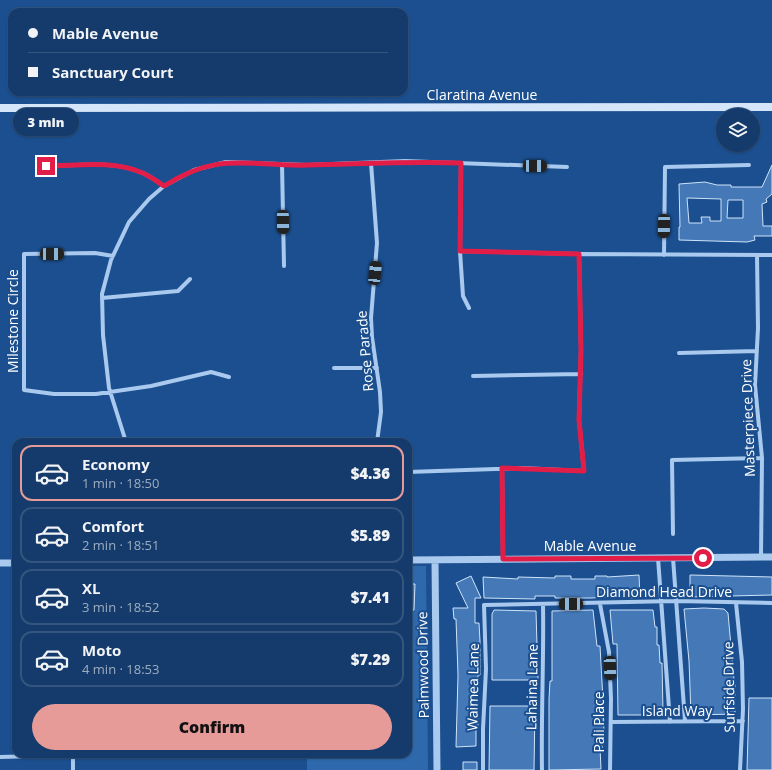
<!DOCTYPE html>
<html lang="en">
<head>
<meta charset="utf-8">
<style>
	:root { --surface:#143b6b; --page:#1d4271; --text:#f1f3f6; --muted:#9dadc1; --line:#33557e; --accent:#e69b98 }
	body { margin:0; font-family:"Open Sans",sans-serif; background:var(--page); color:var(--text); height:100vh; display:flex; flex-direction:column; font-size:15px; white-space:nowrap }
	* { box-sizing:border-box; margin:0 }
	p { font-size:13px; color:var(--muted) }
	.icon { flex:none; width:22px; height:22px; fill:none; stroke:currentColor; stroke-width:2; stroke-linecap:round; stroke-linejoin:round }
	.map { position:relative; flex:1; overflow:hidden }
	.sheet { position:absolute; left:12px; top:438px; width:400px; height:320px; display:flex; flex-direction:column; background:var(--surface); border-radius:12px; box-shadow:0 1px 3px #0004,0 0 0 1px var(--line) }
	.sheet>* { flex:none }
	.hud { position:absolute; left:8px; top:8px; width:400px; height:88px; border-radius:12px; box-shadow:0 1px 3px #0004,0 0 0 1px var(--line); display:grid; align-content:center; height:88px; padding:0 20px; background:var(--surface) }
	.controls { position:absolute; left:716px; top:108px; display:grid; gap:8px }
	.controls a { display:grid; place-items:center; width:44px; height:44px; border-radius:50%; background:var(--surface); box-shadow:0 1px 3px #0004,0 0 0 1px var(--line); font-size:20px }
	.end { position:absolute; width:18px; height:18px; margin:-9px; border:5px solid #e11d48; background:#fff; box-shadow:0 0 0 2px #fff }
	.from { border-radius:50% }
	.bubble { position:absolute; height:28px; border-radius:14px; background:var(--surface); box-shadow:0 1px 3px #0004,0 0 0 1px var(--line); font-size:13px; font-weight:800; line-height:28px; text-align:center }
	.car { position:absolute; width:12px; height:24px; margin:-12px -6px; border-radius:5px; box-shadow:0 0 3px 1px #0007; background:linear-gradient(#222 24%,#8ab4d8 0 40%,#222 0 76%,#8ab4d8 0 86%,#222 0) }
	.hud b { display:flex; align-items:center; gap:14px; height:38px; font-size:15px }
	.hud b+b { border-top:1px solid var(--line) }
	.hud i { width:10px; height:10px; background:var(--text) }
	ul { padding:7px 0 0; list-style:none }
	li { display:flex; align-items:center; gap:12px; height:56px; margin:0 8px 6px; padding:0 12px; border:2px solid var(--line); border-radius:12px }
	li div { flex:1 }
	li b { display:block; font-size:15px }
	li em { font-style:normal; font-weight:800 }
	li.current { border-color:var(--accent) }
	li>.icon { width:36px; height:36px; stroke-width:1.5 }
	.primary-button { display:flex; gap:8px; margin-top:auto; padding:8px 20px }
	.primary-button a { flex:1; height:46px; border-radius:24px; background:var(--accent); color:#111; font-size:16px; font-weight:800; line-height:46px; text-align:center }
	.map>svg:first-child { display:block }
</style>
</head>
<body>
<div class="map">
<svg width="772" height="770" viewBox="0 0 772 770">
	<rect width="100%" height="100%" fill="#1b4f8f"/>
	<path fill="#2e69ad" d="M408,566H426L428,770H307V754H408Z"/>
	<path fill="#4478b7" stroke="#cfe3fa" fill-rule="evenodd" d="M772,165V194L766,199L767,202L762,204L763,226H772V236H754L755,240L747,242L679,240V227H680L679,184L705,182L717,185H731V187H762ZM687,198L721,199V221H710V217H701L702,223H689ZM728,200H743V218H727Z
		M639,575L640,597L628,598V595L592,598H555V596H535V599L484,598L483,577L518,579V577L555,578V576H571V579H595V576H607V577Z
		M690,575L772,577V595L690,597Z
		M471,576L481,598H475V623H479L480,641V675H478L477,692L478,728H476V746L456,747L458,675L456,619H454L453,608H468L456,583Z
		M408,584H415L414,610H408Z
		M704,608L724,609L728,613L734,680H735V714L691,715L689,661L684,609Z
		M494,610L536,611L538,680H492V614Z
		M593,610L597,646H600L603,700L604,734H602V748H600L601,769L549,770V699L550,681H552V611Z
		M610,610H653L655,627H657V645H659L660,663H662L663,712L661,715H618L617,644H613Z
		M749,698H772V770H747Z
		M490,706H535L534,770H489Z
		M463,762H477V770H463Z"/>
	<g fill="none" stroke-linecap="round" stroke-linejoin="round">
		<path stroke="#a9c9ee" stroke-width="4" d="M371,163L377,243L371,318L372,337L380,392L381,412L377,442
			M461,163L460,251L463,296L469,308
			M282,164L284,266
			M46,166C76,166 111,160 140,172C149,175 156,181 164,186
			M460,251L579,254L772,255
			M664,255L665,167L749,165
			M757,255L758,328L755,385L762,458L761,557
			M113,256L95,253L24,254V390L54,394H96L151,386L211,372L229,377
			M102,298L178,291L190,279
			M679,353L757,351
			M334,368H377
			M473,376L581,374
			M126,442L109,388L103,335L102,294L111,260L129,222L149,199L164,186L194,170L226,162L307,165L405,161L567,167
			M502,468L503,559
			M408,472L522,468L584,471L579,420L581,350L579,254
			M673,534L672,460L762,458
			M658,558L670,722
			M673,558L685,721
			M736,603L742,662L743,709L740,770
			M600,604L609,652L611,699L610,770
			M611,722L743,721
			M73,754V770
			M0,757L73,755
			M483,770V729L486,669L484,605L676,601L772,603
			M542,770C541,715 544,659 543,604"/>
		<path stroke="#a9c9ee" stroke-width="7" d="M408,560L772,557
			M435,560L437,770
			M0,563H16"/>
		<path stroke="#d6e6fa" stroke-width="8" d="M0,108L772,107"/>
	</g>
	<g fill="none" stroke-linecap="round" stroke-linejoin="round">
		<path stroke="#e11d48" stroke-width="5" d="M46,166C76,166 111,160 140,172C149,175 156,181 164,186C221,150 248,167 309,165C360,164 410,161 461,163L460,251L579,254L581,350L579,420L584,471L502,468L503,559L703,558"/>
	</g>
	<g text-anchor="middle" stroke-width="4" stroke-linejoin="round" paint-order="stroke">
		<g font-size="14" fill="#fff" stroke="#1b4f8f">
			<text x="482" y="100">Claratina Avenue</text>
			<text transform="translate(13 321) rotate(-90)" y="5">Milestone Circle</text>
			<text transform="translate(365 351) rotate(-95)" y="5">Rose Parade</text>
			<text transform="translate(748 418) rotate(-92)" y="5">Masterpiece Drive</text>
			<text x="590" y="551">Mable Avenue</text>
			<text x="664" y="597">Diamond Head Drive</text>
			<text transform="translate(423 665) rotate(-91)" y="5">Palmwood Drive</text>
			<text transform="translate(473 687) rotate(-89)" y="5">Waimea Lane</text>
			<text transform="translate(532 687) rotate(-89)" y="5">Lahaina Lane</text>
			<text transform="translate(729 687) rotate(-91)" y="5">Surfside Drive</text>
			<text x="677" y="716">Island Way</text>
			<text transform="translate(599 722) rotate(-90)" y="5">Pali Place</text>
		</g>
	</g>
</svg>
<div class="controls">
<a><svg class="icon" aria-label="layers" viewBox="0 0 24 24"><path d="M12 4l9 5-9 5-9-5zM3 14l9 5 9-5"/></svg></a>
</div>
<i class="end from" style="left:703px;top:558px"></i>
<i class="end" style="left:46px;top:166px"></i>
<div class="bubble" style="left:13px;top:108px;width:66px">3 min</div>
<i class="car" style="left:535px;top:166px;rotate:91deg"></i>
<i class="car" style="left:283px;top:222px;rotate:179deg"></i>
<i class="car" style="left:664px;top:226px;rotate:181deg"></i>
<i class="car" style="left:52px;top:254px;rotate:89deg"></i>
<i class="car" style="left:375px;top:273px;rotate:6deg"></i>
<i class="car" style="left:571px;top:604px;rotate:270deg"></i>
<i class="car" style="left:610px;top:668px;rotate:178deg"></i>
<div class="hud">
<b><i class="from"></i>Mable Avenue</b>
<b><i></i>Sanctuary Court</b>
</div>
<section class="sheet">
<ul>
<li class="current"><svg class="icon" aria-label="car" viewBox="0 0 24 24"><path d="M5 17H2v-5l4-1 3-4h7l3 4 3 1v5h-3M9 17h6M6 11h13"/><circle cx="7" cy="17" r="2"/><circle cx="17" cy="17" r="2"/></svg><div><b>Economy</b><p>1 min · 18:50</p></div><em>$4.36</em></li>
<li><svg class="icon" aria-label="car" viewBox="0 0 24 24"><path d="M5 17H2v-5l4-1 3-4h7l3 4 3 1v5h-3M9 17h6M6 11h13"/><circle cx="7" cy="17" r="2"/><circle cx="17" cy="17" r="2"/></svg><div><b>Comfort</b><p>2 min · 18:51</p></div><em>$5.89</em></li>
<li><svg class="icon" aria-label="car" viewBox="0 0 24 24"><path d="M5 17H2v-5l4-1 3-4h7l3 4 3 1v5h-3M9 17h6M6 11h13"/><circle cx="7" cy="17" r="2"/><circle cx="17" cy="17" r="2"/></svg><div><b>XL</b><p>3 min · 18:52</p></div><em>$7.41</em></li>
<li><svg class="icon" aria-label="car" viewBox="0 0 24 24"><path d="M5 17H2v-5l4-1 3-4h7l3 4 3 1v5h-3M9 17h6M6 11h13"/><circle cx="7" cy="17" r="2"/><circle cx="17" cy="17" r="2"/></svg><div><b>Moto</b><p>4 min · 18:53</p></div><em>$7.29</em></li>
</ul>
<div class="primary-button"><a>Confirm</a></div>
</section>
</div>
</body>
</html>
